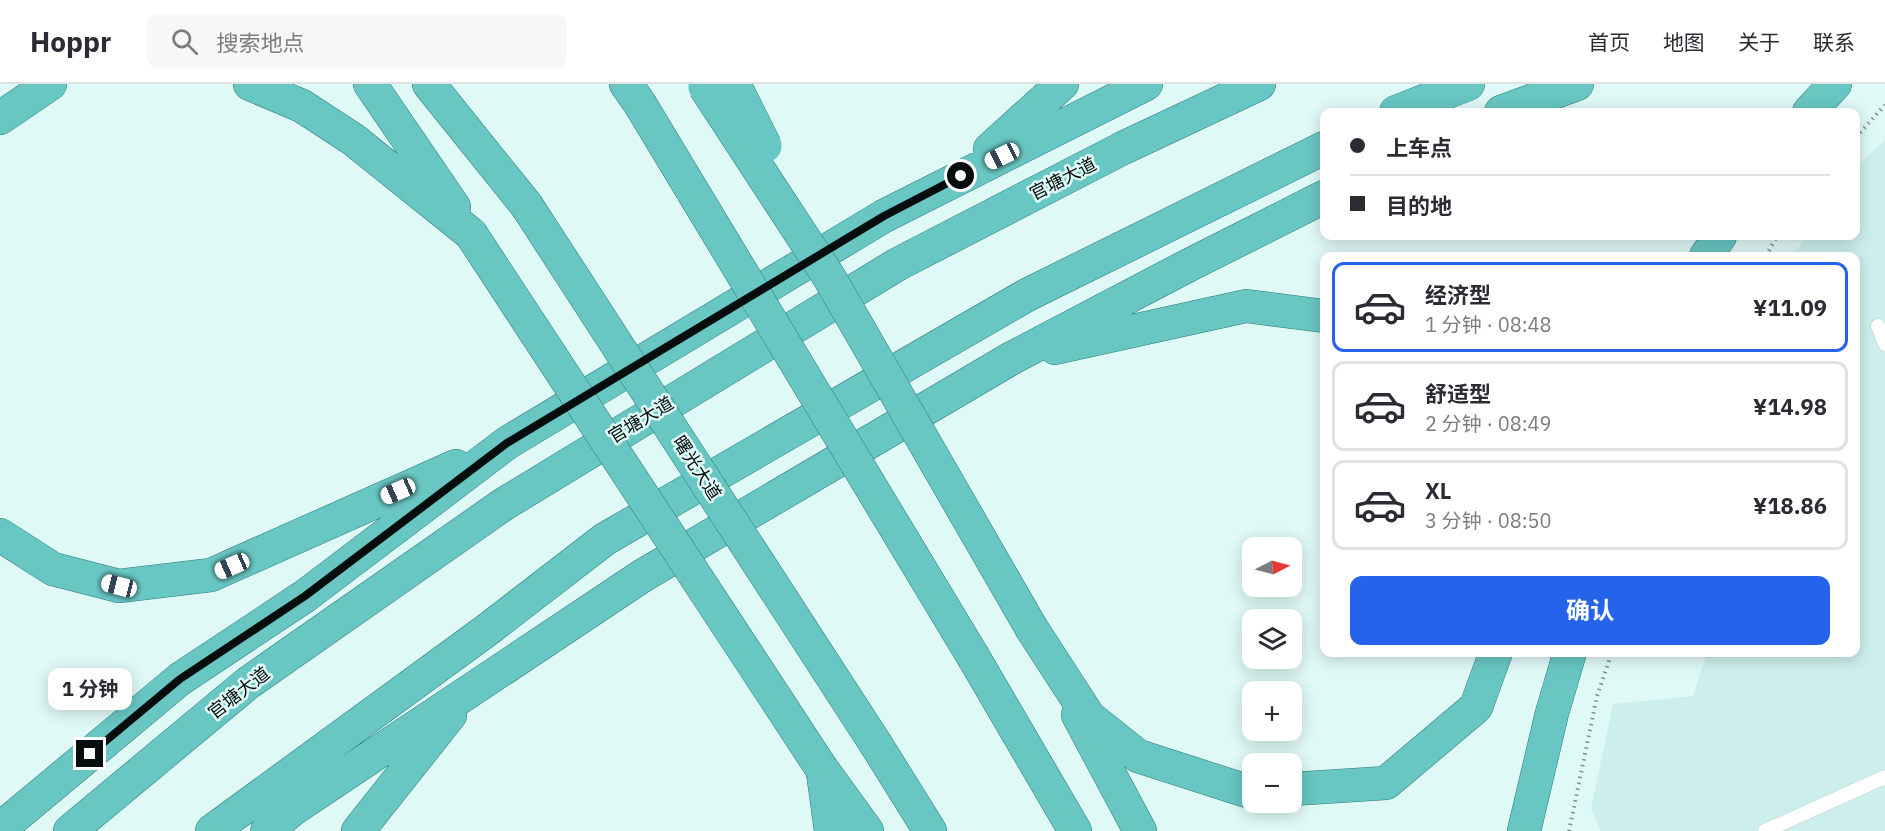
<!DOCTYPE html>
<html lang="zh">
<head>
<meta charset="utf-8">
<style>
	:root { --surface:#fff; --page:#f7f7f7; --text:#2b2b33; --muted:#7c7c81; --line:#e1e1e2; --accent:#2563eb }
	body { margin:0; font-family:"IBM Plex Sans","Noto Sans SC",sans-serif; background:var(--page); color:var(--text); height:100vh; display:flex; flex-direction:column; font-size:22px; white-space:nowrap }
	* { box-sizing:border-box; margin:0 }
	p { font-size:20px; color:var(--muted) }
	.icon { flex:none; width:33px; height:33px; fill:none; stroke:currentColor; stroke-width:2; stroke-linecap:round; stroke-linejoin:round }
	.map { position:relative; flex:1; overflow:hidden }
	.panel { position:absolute; left:1320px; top:168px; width:540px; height:405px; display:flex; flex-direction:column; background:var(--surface); border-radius:12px; box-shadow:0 3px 15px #0003 }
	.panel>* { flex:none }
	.top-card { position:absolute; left:1320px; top:24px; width:540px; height:132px; border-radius:12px; box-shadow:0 3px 15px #0003; display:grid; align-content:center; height:132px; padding:0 30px; background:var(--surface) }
	.needle { width:39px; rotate:84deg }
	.fabs { position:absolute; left:1242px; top:453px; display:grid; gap:12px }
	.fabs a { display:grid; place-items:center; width:60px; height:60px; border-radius:12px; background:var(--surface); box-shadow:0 3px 15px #0003; font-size:30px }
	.end { position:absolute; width:27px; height:27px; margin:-14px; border:8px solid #050d0d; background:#fff; box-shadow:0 0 0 3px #fff }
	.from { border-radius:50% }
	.bubble { position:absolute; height:42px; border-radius:12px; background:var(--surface); box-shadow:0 3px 15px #0003; font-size:20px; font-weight:700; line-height:42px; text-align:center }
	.car { position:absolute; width:18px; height:36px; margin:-18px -9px; border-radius:8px; box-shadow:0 0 4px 2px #0007; background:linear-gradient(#fff 24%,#345 0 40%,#fff 0 76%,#345 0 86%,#fff 0) }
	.top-card b { display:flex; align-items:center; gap:21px; height:57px; font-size:22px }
	.top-card b+b { border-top:2px solid var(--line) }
	.top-card i { width:15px; height:15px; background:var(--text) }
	ul { padding:10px 0 0; list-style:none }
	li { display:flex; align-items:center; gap:18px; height:90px; margin:0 12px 9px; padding:0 18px; border:3px solid var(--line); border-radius:12px }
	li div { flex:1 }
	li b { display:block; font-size:22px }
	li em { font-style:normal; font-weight:700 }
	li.current { border-color:var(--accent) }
	li>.icon { width:54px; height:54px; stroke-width:1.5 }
	.cta { display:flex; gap:12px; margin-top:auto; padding:12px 30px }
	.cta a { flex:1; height:69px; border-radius:12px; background:var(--accent); color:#fff; font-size:24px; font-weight:700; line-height:69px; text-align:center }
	header { display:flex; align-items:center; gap:36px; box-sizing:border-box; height:84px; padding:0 30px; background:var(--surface); border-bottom:2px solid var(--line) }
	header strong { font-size:28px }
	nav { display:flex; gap:33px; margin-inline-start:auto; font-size:21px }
	.search { width:420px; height:54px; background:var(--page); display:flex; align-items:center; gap:15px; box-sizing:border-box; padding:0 21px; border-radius:12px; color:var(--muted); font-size:22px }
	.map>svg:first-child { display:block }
</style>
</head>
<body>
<header>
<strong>Hoppr</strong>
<div class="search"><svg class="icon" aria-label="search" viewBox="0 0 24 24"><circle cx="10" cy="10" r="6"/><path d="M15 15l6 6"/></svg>搜索地点</div>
<nav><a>首页</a><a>地图</a><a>关于</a><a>联系</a></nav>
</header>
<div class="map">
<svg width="1885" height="747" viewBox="0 0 1885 747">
	<rect width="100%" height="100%" fill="#dff9f7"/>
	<path fill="#ccefed" d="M1885,56V747H1601L1591,725L1613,620L1693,612L1707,569L1856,568V172H1793L1806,152H1856V83Z"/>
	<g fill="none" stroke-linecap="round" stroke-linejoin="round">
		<g stroke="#b5cecc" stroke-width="15">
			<path id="service" d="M1878,242L1885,260
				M1765,747L1885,693"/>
		</g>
		<g stroke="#2d7c7a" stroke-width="34">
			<path id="trunk" d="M250,0L302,22L354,56L471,150
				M370,0L454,123
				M429,0L527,122
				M626,0L640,20
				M1396,28L1468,0
				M1501,28L1577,0
				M1809,28L1835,0
				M0,34L50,0
				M990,65L1062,0
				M1706,172L1720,152
				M1055,264L1246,222L1324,232
				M0,451L53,485L119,502L211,491L456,382
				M1032,545L1089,633L1138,672L1247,707H1252
				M974,574L1075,747
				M1078,631L1140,747
				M877,662L930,747
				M822,685L867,747
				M823,689L831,747
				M1292,705L1386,699L1476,623L1496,568
				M0,745L180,595L305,512L507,359L884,132L1146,0
				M70,747L248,599L504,420L898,180L1123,64L1259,0
				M212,747L487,546L605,455L1027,211L1324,64
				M267,747L293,725L642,492L1012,274L1193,179L1324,113
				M358,747L450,631
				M1524,747L1552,629L1570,568"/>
		</g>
		<path stroke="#7e908e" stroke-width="4" stroke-dasharray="1.5 4.5" stroke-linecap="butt" d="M1856,53L1885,21
			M1766,172L1777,152
			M1569,747L1597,612L1612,568"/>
		<use href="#service" stroke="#fff" stroke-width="14"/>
		<use href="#trunk" stroke="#68c6c3" stroke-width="33"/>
		<g stroke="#2d7c7a" stroke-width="34" stroke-linecap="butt">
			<path id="trunk-bridge" d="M734,0L765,62
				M705,3L829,193L1032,545
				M640,20L974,574
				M527,122L877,662
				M471,150L822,685"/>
		</g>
		<use href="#trunk-bridge" stroke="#68c6c3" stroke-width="33"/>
	</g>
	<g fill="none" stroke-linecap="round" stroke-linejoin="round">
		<path stroke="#050d0d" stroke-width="8" d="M90,670L180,595L305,512L507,359L884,132L961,92"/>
	</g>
	<g text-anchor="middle" stroke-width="5" stroke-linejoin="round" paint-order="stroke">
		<g font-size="18" fill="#050d0d" stroke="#dff9f7">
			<text transform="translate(1063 95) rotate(-27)" y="6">官塘大道</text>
			<text transform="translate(641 336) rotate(-31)" y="6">官塘大道</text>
			<text transform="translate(697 384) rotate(57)" y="6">曙光大道</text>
			<text transform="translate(239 609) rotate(-38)" y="6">官塘大道</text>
		</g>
	</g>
</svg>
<div class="fabs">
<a><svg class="needle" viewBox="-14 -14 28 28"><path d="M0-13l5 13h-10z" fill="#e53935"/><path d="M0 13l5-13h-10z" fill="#7c7c81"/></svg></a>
<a><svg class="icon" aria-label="layers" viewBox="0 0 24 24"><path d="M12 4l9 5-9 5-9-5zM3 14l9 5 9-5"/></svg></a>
<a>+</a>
<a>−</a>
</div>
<i class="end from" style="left:961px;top:92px"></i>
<i class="end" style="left:90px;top:670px"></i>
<div class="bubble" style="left:48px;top:584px;width:84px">1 分钟</div>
<i class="car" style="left:1002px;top:72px;rotate:244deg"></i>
<i class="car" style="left:398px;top:407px;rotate:246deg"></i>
<i class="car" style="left:232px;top:482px;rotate:246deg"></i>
<i class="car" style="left:119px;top:502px;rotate:284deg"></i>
<div class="top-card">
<b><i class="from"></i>上车点</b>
<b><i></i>目的地</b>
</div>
<section class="panel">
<ul>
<li class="current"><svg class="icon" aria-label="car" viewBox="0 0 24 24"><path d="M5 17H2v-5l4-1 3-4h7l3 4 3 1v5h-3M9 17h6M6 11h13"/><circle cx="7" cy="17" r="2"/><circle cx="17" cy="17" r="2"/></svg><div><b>经济型</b><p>1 分钟 · 08:48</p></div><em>¥11.09</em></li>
<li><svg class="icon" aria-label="car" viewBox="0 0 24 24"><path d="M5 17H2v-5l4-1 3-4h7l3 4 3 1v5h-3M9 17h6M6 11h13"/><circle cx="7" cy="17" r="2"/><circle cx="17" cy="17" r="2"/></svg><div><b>舒适型</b><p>2 分钟 · 08:49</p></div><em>¥14.98</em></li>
<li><svg class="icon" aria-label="car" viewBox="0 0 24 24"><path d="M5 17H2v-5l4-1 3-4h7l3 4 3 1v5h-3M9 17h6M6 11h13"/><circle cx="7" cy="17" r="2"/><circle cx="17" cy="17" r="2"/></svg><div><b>XL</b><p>3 分钟 · 08:50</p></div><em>¥18.86</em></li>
</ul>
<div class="cta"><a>确认</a></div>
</section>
</div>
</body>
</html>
